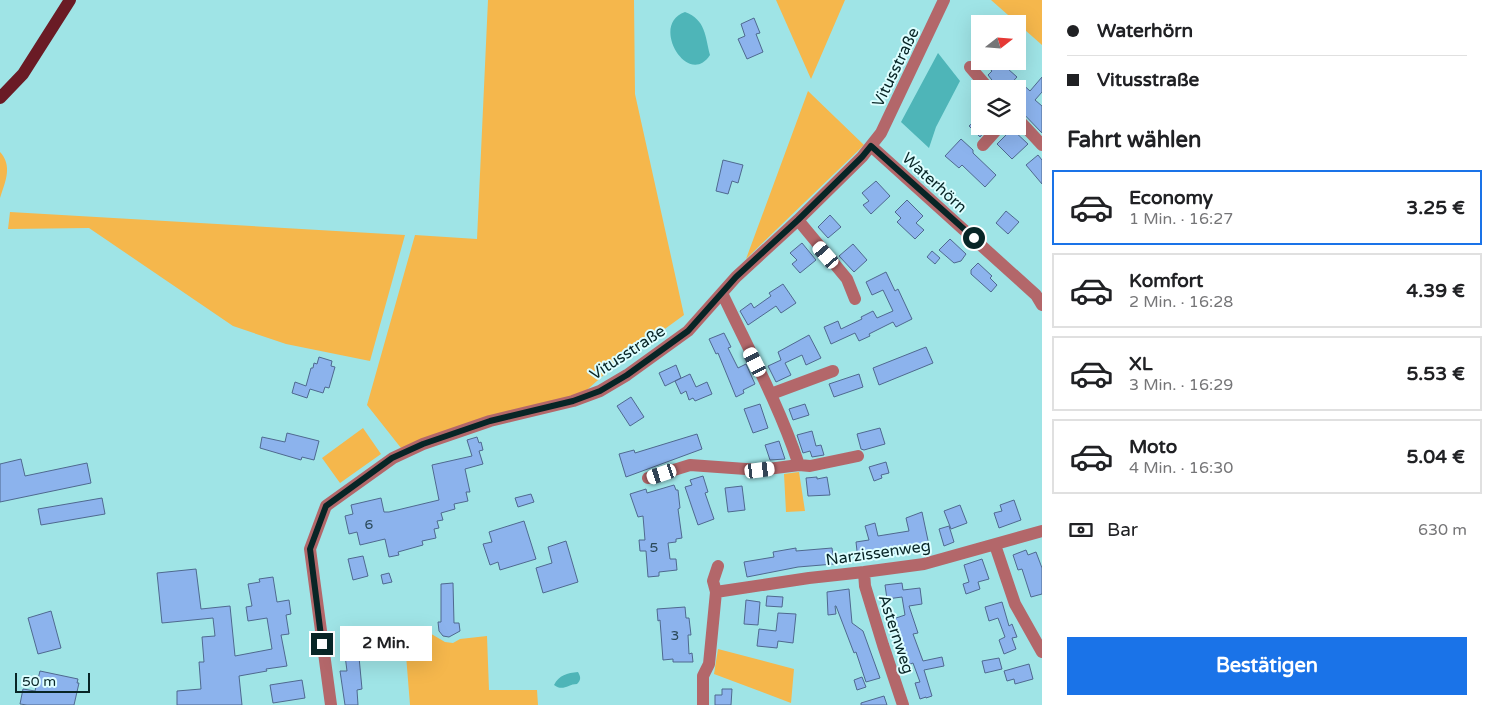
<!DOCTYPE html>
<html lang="de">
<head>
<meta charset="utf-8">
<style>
	:root { --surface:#fff; --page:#f6f6f6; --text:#202124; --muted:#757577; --line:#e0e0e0; --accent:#1a73e8 }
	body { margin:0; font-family:"Varela Round",sans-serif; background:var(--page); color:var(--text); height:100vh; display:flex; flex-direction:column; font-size:19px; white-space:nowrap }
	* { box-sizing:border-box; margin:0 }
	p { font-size:16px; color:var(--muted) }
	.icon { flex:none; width:28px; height:28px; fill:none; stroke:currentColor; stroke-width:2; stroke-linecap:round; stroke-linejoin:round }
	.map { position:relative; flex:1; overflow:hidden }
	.panel { display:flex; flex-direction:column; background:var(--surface); width:450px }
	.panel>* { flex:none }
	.banner { display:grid; align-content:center; height:110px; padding:0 25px; background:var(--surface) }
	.needle { width:32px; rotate:73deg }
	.controls { position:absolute; left:971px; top:15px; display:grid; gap:10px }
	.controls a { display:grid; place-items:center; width:55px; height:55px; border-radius:0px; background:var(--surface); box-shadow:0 5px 20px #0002; font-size:25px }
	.scale { position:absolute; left:15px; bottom:12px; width:75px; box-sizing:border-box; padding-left:5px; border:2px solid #082526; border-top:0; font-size:14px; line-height:18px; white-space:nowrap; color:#082526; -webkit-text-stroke:4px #ddfeff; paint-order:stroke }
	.end { position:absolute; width:22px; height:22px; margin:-11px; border:6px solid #082526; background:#fff; box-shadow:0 0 0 2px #fff }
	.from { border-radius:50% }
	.bubble { position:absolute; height:35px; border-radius:0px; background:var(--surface); box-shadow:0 5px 20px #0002; font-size:16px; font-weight:800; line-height:35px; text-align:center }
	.car { position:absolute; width:15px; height:30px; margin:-15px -8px; border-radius:6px; box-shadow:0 0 4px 1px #0007; background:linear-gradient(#fff 24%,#345 0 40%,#fff 0 76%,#345 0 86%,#fff 0) }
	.banner b { display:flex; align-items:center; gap:18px; height:48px; font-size:19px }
	.banner b+b { border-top:1px solid var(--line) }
	.banner i { width:12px; height:12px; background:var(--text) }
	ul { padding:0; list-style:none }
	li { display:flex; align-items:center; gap:15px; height:75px; margin:0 10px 8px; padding:0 15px; border:2px solid var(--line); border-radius:0px }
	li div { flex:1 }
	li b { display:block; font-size:19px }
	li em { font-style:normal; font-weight:800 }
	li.active { border-color:var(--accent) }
	li>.icon { width:45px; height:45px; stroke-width:1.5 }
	h2 { padding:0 25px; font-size:22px; line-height:60px }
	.pay { display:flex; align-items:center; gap:12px; height:55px; padding:0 25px; font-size:19px }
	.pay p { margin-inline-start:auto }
	.action { display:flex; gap:10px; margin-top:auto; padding:10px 25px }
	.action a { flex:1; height:58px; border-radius:0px; background:var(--accent); color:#fff; font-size:20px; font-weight:800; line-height:58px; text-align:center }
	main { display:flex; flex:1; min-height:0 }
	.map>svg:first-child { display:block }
</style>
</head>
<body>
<main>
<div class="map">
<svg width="1042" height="705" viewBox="0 0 1042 705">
	<rect width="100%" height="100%" fill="#9fe4e6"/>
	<path fill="#f5b74c" d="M488,0H634L635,94L684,315L614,366L580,396L401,448L367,405L415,235L477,239Z
		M776,0H845L811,79Z
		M991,0H1042V45Z
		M808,91L864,145L746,259Z
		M0,152C13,166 5,182 0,198Z
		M10,212L405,235L370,361L286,344L233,326L89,228L8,229Z
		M363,428L381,454L340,483L322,458Z
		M799,472L805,511L786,512L784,474Z
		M404,630L428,632L445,642L453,643L460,639L487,636L489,690H537L538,705H410Z
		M718,649L794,669L791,703L714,674Z"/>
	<path fill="#4eb5b8" d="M685,12C706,20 705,36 710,55C688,89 649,24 685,12Z
		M938,53L960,81L936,127L929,148L901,122Z
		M578,672C581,677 581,680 577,684C568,684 563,692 554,685C559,675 567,673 578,672Z"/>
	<path fill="#8cb3ed" stroke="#4f698f" d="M754,18L760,33L756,34L763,52L747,59L738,39L745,36L741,24Z
		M981,61H999L1017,77L1006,89H997L995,84L988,75L992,71Z
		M1042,77V92L1035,100L1042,106V133L1018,108V80L1030,91Z
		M980,116V126H989L980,137L969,126Z
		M1012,129L1028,144L1012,159L997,144Z
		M961,139L973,150V153L996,175L985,187L962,165L959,168L945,156Z
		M1038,155L1042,160V184L1026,165Z
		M723,160L743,165L738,183L732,181L728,194L716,191Z
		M876,181L890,196L871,214L863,205L869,201L862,193Z
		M907,200L923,216L916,223L924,230L915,239L897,222L901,218L895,212Z
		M1006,211L1019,222L1008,234L996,223Z
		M830,215L841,227L828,238L818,227Z
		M950,239L966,254L961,261L954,263L939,250Z
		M802,243L816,260L800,273L792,264L797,260L790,253Z
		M853,244L867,260L854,272L839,256Z
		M932,251L940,258L935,264L927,257Z
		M978,263L992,276L990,278L997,285L991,292L971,274V270Z
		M886,272L895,291L898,289L912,319L896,327L893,322L869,334L870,336L859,341L855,333L831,344L824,327L838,321L841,329L862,319L861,317L873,311L877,318L893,311L883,290L872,295L866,282Z
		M783,284L796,303L781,313L776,306L748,325L740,311L751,303L754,308L771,296L769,293Z
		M724,333L731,347L728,348L738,368L746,364L755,384L743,390L744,393L736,397L718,353L716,354L709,339Z
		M809,335L821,358L806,365L802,355L785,363L791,375L776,382L768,366L781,360L778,352Z
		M926,347L933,363L879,385L873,368Z
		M319,357L332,361L331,366L335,367L329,388L325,387L323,393L310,389L307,398L292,393L295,382L306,386L311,368H313L314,363L317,364Z
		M676,365L681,378L665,386L659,373Z
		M690,374L696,387L707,382L712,394L695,401L693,398L689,400L686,391L681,394L675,381Z
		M859,374L863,387L834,397L829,384Z
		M631,397L644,417L630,426L617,406Z
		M760,404L768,428L753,433L744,409Z
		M805,404L809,415L793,420L789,409Z
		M880,428L885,444L864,450L861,449L857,434Z
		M812,431L816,446L821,445L824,455L812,457L810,451L803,453L797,435Z
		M287,433L319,441L314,460L302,457L301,460L260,448L262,437L285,442Z
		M697,434L702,449L626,477L619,454L634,450L635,453Z
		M477,437L479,443L481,442L483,450L479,451L483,464L465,469L470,492H466L468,501L454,504L455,509L441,513L443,520L437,521L439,528L434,529L436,538L422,541L423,545L398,552L399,555L389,557L385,539L360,545L357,532L349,534L345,516L353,514L351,505L381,498L384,512H389L439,500L432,465L472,456L467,440Z
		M779,441L785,459L770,460L765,445Z
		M21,459L25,476L87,463L91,483L0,502V464Z
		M886,462L889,473L881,475L882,478L874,481L869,467Z
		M703,476L708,492L705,493L714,519L698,525L685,487L692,485L690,480Z
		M817,477V479L827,477L830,495L808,496L806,478Z
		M674,485L676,490H678L680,508L678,509L682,538L676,539V542L668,543L670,559H676L677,570L659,572V576L648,577L646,551H640L639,540H645L643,516L638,517L630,494L646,489L647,493Z
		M742,486L745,510L728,512L725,488Z
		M531,494L534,502L518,507L515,498Z
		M102,498L105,514L41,525L38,509Z
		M1014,500L1021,520L999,528L994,513L1002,511L1000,505Z
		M960,505L967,523L951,529L944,511Z
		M922,512L930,550L915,553L914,550L858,560L856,542L869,540L865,526L875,523L878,536L909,531L906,518Z
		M524,521L536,559L500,570L498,562L490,565L483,544L492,542L489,532Z
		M949,526L954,542L944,546L939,529Z
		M566,541L578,582L543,593L536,568L552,563L548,547Z
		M796,548V551L832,548L834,564L798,567L747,577L744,562L774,557L773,552Z
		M1026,550L1028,555L1036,552L1042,568V594L1031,597L1022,569L1018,570L1013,555Z
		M363,556L368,576L353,580L348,559Z
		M982,559L989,579L978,582L980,589L966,594L963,584L969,582L964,565Z
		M196,569L201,609L230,606L235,656L272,649L267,618L248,621L246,607L252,606L248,584L260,582L259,579L273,577L277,602L289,600L291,614L286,615L289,634L281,635L287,666L266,669L267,671L239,676L242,705H177V691L201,689L199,662H204L202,637L215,636L213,618L162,623L157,573Z
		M389,573L392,582L383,584L381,575Z
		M453,583L454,623H459L460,631L449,637L443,636L439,631L438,622H441V584Z
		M902,583L903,590L920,588L922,604L909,606L918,633L913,634L923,661L942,657L944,666L924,670L932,696L926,698V697L920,699L915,683L920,682L913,663L908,665L893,619L905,615L902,597L887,599L885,585Z
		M849,589L852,623L863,631L880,678L866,682L856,652L854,653L836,606H835L836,614L828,615L827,592Z
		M767,596L783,597L782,607L766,606Z
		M746,600L760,602L758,625L744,624Z
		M1002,602L1009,626L1012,624L1017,637L1012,638L1016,649L1004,654L999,640L1005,637L998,618L989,621L985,607Z
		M685,607L686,618H689L691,635H688L689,654L692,653L693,662H673V659L663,660L660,620L658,621L657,609Z
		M51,611L61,648L38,654L28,618Z
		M778,613L796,614L793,643L778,641L777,648L757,646L759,629L776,631Z
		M365,637L367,656L359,657L362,689L357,690L358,705H345L340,671H347L343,640Z
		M999,658L1002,669L985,673L982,661Z
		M1029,664L1033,679L1015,684L1014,679L1007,681L1004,671Z
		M40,671L78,679L77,683H79L74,705H27L20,704L23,689L35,691Z
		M862,677L866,687L857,690L854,680Z
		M302,680L305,698L273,703L270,685Z
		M722,689H732L731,705H715V695H722Z
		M884,696L887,705H861V703Z"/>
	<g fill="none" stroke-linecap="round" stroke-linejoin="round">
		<path stroke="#b3676a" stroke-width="12" d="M970,67L989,89
			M1018,119L1042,145
			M983,145L1000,126
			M871,146L1036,295L1042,305
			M798,220L847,279L855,299
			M771,394L833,371
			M799,465L810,466L858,456
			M648,478L690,465L760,470L799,465C779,405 749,350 722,293
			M995,545L1015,604L1042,652
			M864,572L865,586L883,645L903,705
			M716,592L809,578L864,572L924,564L1042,531
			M331,705L310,549L326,506L393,458L423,444L490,421L573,401L600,391L627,375L688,331L736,277L798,220L862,157L881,133L944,0
			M703,705V676L709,664L716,592L713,581L718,566"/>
		<path stroke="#6a1b25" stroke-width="12" d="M0,98L23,74L70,0"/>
	</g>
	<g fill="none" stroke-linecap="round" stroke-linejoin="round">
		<path stroke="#082526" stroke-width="6" d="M322,644L310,549L326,506L392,458L423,444L490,421L573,401L600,391L627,375L688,331L736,277L798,220L862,157L871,146L974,238"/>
	</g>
	<g text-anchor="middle" stroke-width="4" stroke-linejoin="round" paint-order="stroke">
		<g font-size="14" fill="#294858">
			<text x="369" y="529">6</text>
			<text x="654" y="552">5</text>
			<text x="675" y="640">3</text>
		</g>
		<g font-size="16" fill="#082526" stroke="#ddfeff">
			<text transform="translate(895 67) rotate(-64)" y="6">Vitusstraße</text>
			<text transform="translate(935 182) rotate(42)" y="6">Waterhörn</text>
			<text transform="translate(627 352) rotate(-33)" y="6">Vitusstraße</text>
			<text transform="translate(878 552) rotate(-8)" y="6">Narzissenweg</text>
			<text transform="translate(897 634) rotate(72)" y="6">Asternweg</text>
		</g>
	</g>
</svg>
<div class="controls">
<a><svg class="needle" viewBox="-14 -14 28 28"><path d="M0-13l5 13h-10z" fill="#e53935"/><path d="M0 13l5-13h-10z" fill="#757577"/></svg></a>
<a><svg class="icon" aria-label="layers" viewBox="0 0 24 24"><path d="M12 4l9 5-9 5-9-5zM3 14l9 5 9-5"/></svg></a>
</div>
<div class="scale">50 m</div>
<i class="end from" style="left:974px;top:238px"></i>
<i class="end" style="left:322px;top:644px"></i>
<div class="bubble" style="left:340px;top:626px;width:92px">2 Min.</div>
<i class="car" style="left:826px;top:255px;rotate:319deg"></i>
<i class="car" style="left:755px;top:362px;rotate:333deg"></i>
<i class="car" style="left:760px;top:470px;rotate:83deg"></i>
<i class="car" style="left:662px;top:474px;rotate:252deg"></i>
</div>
<section class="panel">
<div class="banner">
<b><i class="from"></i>Waterhörn</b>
<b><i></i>Vitusstraße</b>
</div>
<h2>Fahrt wählen</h2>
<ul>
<li class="active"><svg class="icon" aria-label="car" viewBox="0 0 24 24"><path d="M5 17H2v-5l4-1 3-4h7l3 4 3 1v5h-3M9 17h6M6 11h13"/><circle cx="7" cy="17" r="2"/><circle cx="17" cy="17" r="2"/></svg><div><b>Economy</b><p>1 Min. · 16:27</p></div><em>3.25 €</em></li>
<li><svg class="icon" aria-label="car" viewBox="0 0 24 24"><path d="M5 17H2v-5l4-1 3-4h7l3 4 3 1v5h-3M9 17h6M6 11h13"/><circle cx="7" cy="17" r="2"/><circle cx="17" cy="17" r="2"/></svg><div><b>Komfort</b><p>2 Min. · 16:28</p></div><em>4.39 €</em></li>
<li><svg class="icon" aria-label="car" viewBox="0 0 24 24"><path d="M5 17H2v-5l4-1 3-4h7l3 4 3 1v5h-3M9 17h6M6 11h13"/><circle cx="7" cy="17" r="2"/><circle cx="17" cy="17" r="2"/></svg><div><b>XL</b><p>3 Min. · 16:29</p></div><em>5.53 €</em></li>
<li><svg class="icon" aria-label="car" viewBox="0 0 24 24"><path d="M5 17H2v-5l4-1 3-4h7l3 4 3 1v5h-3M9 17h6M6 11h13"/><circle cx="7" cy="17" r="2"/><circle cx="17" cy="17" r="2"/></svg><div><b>Moto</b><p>4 Min. · 16:30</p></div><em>5.04 €</em></li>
</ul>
<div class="pay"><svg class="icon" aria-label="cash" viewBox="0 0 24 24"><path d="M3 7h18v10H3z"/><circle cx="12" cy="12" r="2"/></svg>Bar<p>630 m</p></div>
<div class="action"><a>Bestätigen</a></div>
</section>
</main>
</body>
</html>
